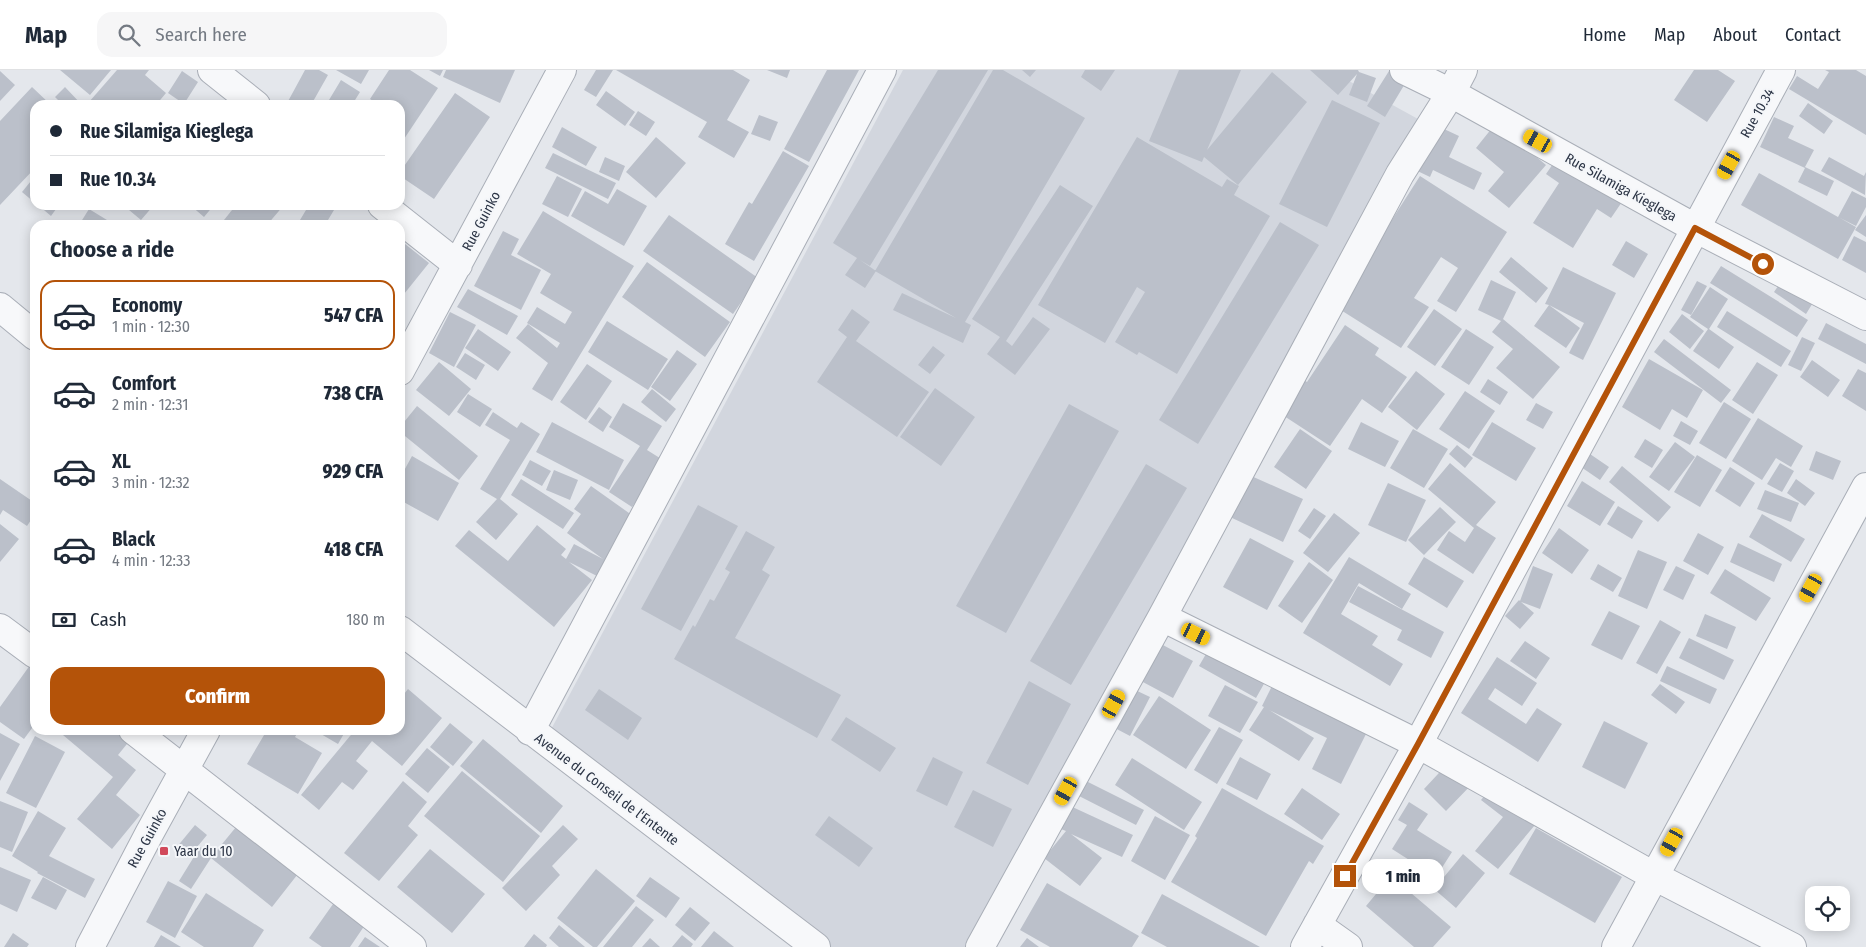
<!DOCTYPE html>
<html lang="en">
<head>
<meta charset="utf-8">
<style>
	:root { --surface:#fff; --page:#f6f6f7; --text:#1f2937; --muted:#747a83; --line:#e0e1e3; --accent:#b45309 }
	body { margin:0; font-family:"Fira Sans Condensed",sans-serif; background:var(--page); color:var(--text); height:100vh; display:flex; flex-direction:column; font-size:19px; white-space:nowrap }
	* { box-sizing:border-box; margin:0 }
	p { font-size:16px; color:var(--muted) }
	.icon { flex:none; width:28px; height:28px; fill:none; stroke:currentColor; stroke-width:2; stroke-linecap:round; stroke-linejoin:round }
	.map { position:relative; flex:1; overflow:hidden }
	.side { position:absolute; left:30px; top:150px; width:375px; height:515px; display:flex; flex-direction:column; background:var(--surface); border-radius:15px; box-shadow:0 2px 12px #0003 }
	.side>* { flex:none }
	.top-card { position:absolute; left:30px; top:30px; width:375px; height:110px; border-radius:15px; box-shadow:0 2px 12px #0003; display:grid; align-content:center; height:110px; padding:0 20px; background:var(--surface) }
	.buttons { position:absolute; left:1805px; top:816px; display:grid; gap:10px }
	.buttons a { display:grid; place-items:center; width:45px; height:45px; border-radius:10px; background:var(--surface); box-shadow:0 2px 12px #0003; font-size:25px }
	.end { position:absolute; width:22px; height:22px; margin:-11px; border:6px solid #b45309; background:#fff; box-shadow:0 0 0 2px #fff }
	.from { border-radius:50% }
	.bubble { position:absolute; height:35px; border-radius:15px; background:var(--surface); box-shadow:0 2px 12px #0003; font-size:16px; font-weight:800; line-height:35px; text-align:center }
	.car { position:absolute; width:15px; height:30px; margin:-15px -8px; border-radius:6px; box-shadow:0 0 4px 1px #0007; background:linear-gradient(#f5c518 24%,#345 0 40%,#f5c518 0 76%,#345 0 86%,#f5c518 0) }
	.top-card b { display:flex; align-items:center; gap:18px; height:48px; font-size:19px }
	.top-card b+b { border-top:1px solid var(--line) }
	.top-card i { width:12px; height:12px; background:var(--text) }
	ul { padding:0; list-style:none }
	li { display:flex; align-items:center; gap:15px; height:70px; margin:0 10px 8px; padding:0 10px; border:2px solid transparent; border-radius:15px }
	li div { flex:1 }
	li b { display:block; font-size:19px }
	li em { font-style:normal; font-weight:800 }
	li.selected { border-color:var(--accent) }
	li>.icon { width:45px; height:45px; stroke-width:1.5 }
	h2 { padding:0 20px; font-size:22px; line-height:60px }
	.pay { display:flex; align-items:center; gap:12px; height:55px; padding:0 20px; font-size:19px }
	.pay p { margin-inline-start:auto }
	.button { display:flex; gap:10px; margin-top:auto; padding:10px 20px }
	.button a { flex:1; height:58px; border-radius:15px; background:var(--accent); color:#fff; font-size:20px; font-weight:800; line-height:58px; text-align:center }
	header { display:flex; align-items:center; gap:30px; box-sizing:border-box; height:70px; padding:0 25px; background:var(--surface); border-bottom:1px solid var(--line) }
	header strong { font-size:24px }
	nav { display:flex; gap:28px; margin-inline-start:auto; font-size:18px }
	.search { width:350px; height:45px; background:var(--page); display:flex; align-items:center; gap:12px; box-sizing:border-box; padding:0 18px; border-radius:15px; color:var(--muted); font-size:19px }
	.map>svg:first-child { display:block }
</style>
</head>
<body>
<header>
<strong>Map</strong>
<div class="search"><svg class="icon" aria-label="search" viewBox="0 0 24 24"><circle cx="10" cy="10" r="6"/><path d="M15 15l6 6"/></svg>Search here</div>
<nav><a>Home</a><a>Map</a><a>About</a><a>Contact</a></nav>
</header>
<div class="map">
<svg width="1866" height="877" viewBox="0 0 1866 877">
	<rect width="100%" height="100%" fill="#e4e7ec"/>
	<path fill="#d2d6de" d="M903,0H1329L1418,49L973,877H822L547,667Z"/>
	<path fill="#bbc0ca" d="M60,0H111L90,25Z
		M117,0H149L145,5L166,23L156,35H93L89,32Z
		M305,0H319L328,5L311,35H286Z
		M336,0H369L361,14Z
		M389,0H410L438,18L400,75V35H379L370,29Z
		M429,0H443L440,6Z
		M446,0H515L500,33L443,7Z
		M596,0H613L596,27L584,20Z
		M616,0H733L750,10L727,50L749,62L734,88L698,67L707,52Z
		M767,0H790L787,8Z
		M827,0H859L809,92L784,79Z
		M938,0H988L870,196L860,190L876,201L865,218L845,205L857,188L833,173Z
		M993,0H1003L1085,48L965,252L971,255L963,273L893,240L902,223L956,248L875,201Z
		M1022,0H1036L1030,7Z
		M1085,0H1115L1101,21L1081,7Z
		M1179,0H1241L1207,80L1272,2L1307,32L1238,115L1204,87L1202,92L1149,71Z
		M1310,0H1358L1359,2L1376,8L1367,32L1349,25L1357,4L1338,25Z
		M1694,0H1718L1735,11L1707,52L1674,30Z
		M1825,0H1856L1866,6V65L1789,19L1797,6L1818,19L1829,2Z
		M0,1L15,15L0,31Z
		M182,1L198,12L184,34L168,23Z
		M1389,1L1406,12L1385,47L1367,36Z
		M341,10L360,22L352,35H326Z
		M32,17L51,35H35V98L0,135V51Z
		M65,17L82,35H63L55,27Z
		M606,21L635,42L625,56L596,35Z
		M455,23L490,47L434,129L400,106V102Z
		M1332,30L1380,53L1327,157L1279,134Z
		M1808,33L1833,51L1824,64L1799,46Z
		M638,41L655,52L646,66L629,55Z
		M759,45L778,52L770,71L751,64Z
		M1774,47L1794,56L1788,68L1814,80L1805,97L1834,111L1827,126L1798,112L1805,98L1760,77Z
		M1429,52L1459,66L1449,87L1482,103L1474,120L1433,100L1430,107L1407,96Z
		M1496,53L1546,95L1509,138L1488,121L1504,102L1476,78Z
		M562,57L597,77L586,96L552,77Z
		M656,67L686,93L656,128L626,102Z
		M1137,67L1222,117L1227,109L1239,116L1234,125L1270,146L1177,304L1139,282L1137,285L1115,272L1145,222L1137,217L1105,273L1038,235Z
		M783,81L809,96L754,191L725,174L749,132L752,134Z
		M553,83L616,113L608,129L545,98Z
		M1559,85L1624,129L1611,148L1597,139L1573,178L1533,153L1559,113L1546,104Z
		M605,87L625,96L619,111L599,102Z
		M1829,87L1864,106L1866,102L1865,125L1821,101Z
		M1759,103L1838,147L1852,121L1866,128V137L1856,156L1840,148L1856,157L1838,189L1741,135Z
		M35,106V133L22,122Z
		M557,106L582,119L568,147L542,134Z
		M1420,106L1507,162L1456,242L1437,231L1458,198L1441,187L1414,228L1429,237L1401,278L1336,237Z
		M1060,115L1093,136L1006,271L1012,276L1033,247L1050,259L1015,305L987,284L1000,267L972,249Z
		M617,119L647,136L624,176L571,146L585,121L608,134Z
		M38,135H59L51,146Z
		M123,135H154L141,150Z
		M190,135H214L204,147Z
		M236,135H284L267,155H220Z
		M309,135H337L325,155H297Z
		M89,139L107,150L104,155H79Z
		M543,141L634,196L552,331L532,319L548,293L516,268L528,254L557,278L560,273L527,253L537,237L565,254L572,242L540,223L551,204L517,184Z
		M669,145L758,208L733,244L643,181Z
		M1866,145V167L1855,160Z
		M1280,152L1319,175L1198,374L1159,350Z
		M503,161L519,169L511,185L541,200L521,240L474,216Z
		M1854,166L1866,172V203L1842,190Z
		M400,170L429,193L400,229Z
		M1626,171L1648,184L1634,208L1612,195Z
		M1511,187L1548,218L1536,233L1499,202Z
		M647,192L730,252L705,287L622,227Z
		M1721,196L1808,250L1797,267L1710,213Z
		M1563,197L1616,223L1583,290L1569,283L1584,253L1549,235L1580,258L1566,278L1534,256L1549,235L1545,234Z
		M1783,209L1814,231L1806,244L1774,222Z
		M1491,210L1516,222L1503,249L1560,297L1533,329L1496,298L1513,279L1492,262L1501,251L1478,240Z
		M1697,211L1707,216L1691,245L1681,240Z
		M1710,217L1728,229L1709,259L1734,277L1719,299L1693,281L1708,259L1690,247Z
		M468,219L518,246L507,265L457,237Z
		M852,239L870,252L856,271L929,322L897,367L817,312L847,267L838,260Z
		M1434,239L1462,259L1435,296L1407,277Z
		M1727,241L1791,281L1781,297L1717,257Z
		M450,242L476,255L454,297L429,283Z
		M1682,244L1704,261L1690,279L1669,262Z
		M607,251L668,289L650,317L648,316L650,317L648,320L588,282Z
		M1826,253L1866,274V294L1818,269Z
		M1345,255L1379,278L1375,285L1407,307L1382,343L1362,329L1330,376L1281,344L1304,310L1307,312Z
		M478,259L511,282L498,301L465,278Z
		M1466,259L1494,277L1469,315L1441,297Z
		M1802,267L1815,273L1801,301L1788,295Z
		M1664,269L1731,320L1721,333L1654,282Z
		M933,276L945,285L930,304L918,295Z
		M677,280L697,294L670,331L651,317Z
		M465,283L485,295L476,310L456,297Z
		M1649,289L1703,320L1687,348L1672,339L1660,360L1622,337Z
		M1812,290L1840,310L1828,327L1800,307Z
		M439,292L471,319L449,346L416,320Z
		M1757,292L1778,305L1753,344L1732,330Z
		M587,294L612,311L586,350L560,332Z
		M1858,299L1866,303V341L1842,326Z
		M1416,301L1445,324L1417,360L1388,337Z
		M1488,309L1508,322L1500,335L1480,322Z
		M935,318L975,347L941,396L900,367Z
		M652,319L676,339L666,352L641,332Z
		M1465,321L1495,341L1469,379L1439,359Z
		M468,324L492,339L480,357L457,342Z
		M1724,332L1751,349L1726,389L1699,373Z
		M623,333L662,356L647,380L663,390L632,437L609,422L640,376L609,357Z
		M1536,333L1553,342L1543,359L1526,350Z
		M1069,334L1119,361L1006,563L956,536Z
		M417,336L478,386L459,410L400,362V357Z
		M599,337L612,347L603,362L588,352Z
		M493,342L517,358L521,352L540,364L500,429L518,444L496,470L476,452L497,429L480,419L510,370L485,355Z
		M1758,348L1803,376L1791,397L1776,388L1762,410L1732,391Z
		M1681,351L1698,361L1690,375L1673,366Z
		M552,352L624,390L609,420L536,382Z
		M1361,352L1399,371L1385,397L1348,379Z
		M1492,352L1536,378L1516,411L1472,385Z
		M1300,359L1332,381L1306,419L1274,397Z
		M1413,359L1448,379L1424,418L1390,398Z
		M1645,369L1663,380L1652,398L1634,387Z
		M1675,372L1695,387L1669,421L1649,407Z
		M1457,375L1473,388L1465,398L1449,384Z
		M1816,381L1841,391L1833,410L1809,400Z
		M1590,384L1609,397L1600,410L1581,397Z
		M1697,385L1722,400L1700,437L1674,422Z
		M412,386L459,413L438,451L400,430V408Z
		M530,390L551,401L542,416L522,405Z
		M1450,393L1496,432L1476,455L1496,468L1473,504L1437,480L1449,461L1465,472L1474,458L1428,419Z
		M1780,393L1794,401L1782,422L1767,414Z
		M1146,394L1187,418L1071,615L1030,591Z
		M1622,396L1671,437L1658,452L1609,412Z
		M1730,397L1755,413L1740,437L1715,421Z
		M554,400L578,410L570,430L546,420Z
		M1249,405L1303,429L1283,472L1230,447Z
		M0,409L35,433V444L27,456L3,440L0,445Z
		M521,409L574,443L563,459L511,425Z
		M1796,409L1815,423L1805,436L1787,423Z
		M1582,411L1615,432L1600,456L1567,436Z
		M1388,413L1426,430L1406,472L1368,455Z
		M591,416L636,448L605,490L597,506L569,492L592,510L554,557L455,476L469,460L508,491L537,455L566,479L561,485L566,489L574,474L603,489L567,463L581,444L574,439Z
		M1765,420L1799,433L1791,452L1757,439Z
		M698,435L738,456L681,561L641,539Z
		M1618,436L1643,451L1632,469L1607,454Z
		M1440,437L1456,452L1424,485L1408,470Z
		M1314,438L1326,446L1310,469L1298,461Z
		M1334,443L1360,463L1328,502L1303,483Z
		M1762,444L1805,469L1791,492L1749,467Z
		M0,454L19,469L0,492Z
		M1559,458L1589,480L1572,504L1542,483Z
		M746,461L775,477L762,500L770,505L735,568L841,625L817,668L674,589L693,555L695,557L710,529L714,531L730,502L725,499Z
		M1698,463L1724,477L1708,505L1683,491Z
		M1250,468L1294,491L1267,540L1223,517Z
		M1738,473L1782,494L1774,512L1730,492Z
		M1638,480L1667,492L1647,539L1618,526Z
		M1349,487L1411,524L1402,539L1359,513L1341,544L1378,566L1372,575L1403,594L1390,616L1303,563Z
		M1424,487L1464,511L1447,538L1408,514Z
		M1309,492L1333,510L1302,553L1278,536Z
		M1598,494L1622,508L1613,522L1590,509Z
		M1533,496L1553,504L1540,539L1521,532L1534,543L1520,559L1505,546L1519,530L1520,531Z
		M1676,496L1695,505L1683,530L1663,520Z
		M1725,499L1771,528L1756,551L1710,523Z
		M1358,516L1444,562L1431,588L1397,570L1402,560L1349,532Z
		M1609,541L1640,556L1622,590L1591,575Z
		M1705,544L1736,557L1727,579L1696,566Z
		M1660,550L1681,562L1657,604L1636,593Z
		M1689,568L1734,590L1724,610L1679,588Z
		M1525,571L1550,588L1536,609L1510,591Z
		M1161,574L1193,591L1173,628L1141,611Z
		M1210,577L1270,603L1256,628L1199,596Z
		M1497,587L1537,613L1522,636L1495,618L1488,629L1526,654L1537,638L1562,654L1538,692L1461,643Z
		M33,591L35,593V654L24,669L0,652V637Z
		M1667,596L1717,619L1710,634L1660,611Z
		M1029,611L1071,634L1028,715L986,693Z
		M1660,614L1685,632L1676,644L1651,625Z
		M1225,615L1258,632L1240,663L1208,646Z
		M1272,616L1367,662L1341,714L1312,699L1327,668L1269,640L1314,668L1299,691L1249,660L1264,637L1262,636Z
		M1131,618L1150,627L1130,666L1111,656Z
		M408,619L442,648L402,696L372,671L356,691L368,701L353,720L342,712L319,740L301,725L355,660H400V629Z
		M599,619L642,648L628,670L585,640Z
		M1159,626L1211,660L1186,699L1133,665Z
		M846,647L896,678L880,702L831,670Z
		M1604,651L1648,673L1625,719L1582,697Z
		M450,653L473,672L453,696L430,677Z
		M1219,657L1243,670L1217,714L1194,700Z
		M57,660H120L131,669L118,685L136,700L116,725L140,745L112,779L77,749L113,707Z
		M267,660H299L295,667L322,683L298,724L247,694Z
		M314,660H346L338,674Z
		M0,663L20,674L0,711Z
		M35,666L65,682L36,738L6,723Z
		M483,669L563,736L541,763L460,696Z
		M427,678L450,697L428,723L405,704Z
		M933,687L963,702L947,736L916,721Z
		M1240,687L1271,704L1257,730L1226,714Z
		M1132,688L1202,732L1184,760L1115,715Z
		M1451,690L1474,712L1446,741L1424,719Z
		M462,701L540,766L503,812L424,746Z
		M403,711L427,732L408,756L418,765L379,811L344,783Z
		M1086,711L1144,740L1136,755L1079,726Z
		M1495,713L1540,749L1498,799L1475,781L1503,747L1481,730Z
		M1222,718L1324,776L1313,794L1309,791L1266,866L1171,812L1197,768L1195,766Z
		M1302,718L1340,744L1322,770L1284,744Z
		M973,720L1012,739L993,777L954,757Z
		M0,731L28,742L12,782L0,777Z
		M1409,732L1428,744L1417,760L1452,782L1436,807L1392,779L1407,755L1398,750Z
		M1066,734L1133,765L1122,787L1071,764L1102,788L1080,816L1044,788L1066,761L1056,757Z
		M38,741L66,758L49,786L95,809L85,828L37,803L38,802L12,786Z
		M829,746L873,778L859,797L815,765Z
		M1155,746L1190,765L1165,810L1131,791Z
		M241,751L301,800L272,837L211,788L191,819L179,811L200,777L213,785Z
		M195,755L207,765L188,788L176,778Z
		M563,755L578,769L552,796L560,805L526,841L502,818Z
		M1536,758L1622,807L1595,853L1509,804Z
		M430,779L485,824L452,863L397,817Z
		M1463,784L1485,803L1456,838L1434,819Z
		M0,797L31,810L17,842L0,834Z
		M596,799L635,831L597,877H593L557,848Z
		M1391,806L1451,857L1433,877H1414L1366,836Z
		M43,807L67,820L56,840L31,828Z
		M650,807L680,828L666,848L636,826Z
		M168,811L197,826L175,868L146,852Z
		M1047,813L1139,866L1132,877H1050L1020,860Z
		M206,823L264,860L253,877H204L181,862Z
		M1162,824L1260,877H1167L1141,863Z
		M338,827L369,849L350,877H322L309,868Z
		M636,836L654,850L632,877H603Z
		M690,837L710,853L695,871L675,855Z
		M559,855L585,877H559L549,868Z
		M714,861L734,877H701Z
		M13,863L29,874L27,877H4Z
		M534,864L547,875L546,877H524Z
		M161,865L181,877H154Z
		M682,865L693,874L691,877H672Z
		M365,867L380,877H358Z
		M650,868L660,877H642Z
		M1027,868L1039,877H1020Z"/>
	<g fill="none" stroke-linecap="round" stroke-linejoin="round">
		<g stroke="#a9aeb7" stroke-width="30">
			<path id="minor" d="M212,0L256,35
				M1404,0L1451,23L1695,158L1866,246
				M382,135L458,195
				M0,237L35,266
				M400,301L562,0
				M1162,547L1418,674L1654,806L1792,877
				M0,558L35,584
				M400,560L816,877
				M133,660L412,877
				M530,661L882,0
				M1317,855L1348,877
				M90,877L149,764L206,660
				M980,877L1162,547L1400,104L1451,23L1463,0
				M1305,877L1418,674L1781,0
				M1616,877L1866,417"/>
		</g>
		<use href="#minor" stroke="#f7f8fa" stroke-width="28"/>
	</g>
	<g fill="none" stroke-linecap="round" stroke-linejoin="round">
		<path stroke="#b45309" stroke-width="6" d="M1345,806L1418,674L1695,158L1763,194"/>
	</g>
	<rect fill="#d1495b" stroke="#f4f6f9" stroke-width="2" x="159" y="776" width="10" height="10" rx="2.5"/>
	<g text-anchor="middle" stroke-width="4" stroke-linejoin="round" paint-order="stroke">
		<g font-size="14" fill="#2b3445" stroke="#f4f6f9">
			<text transform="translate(1757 43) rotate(-61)" y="5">Rue 10.34</text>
			<text transform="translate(1621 117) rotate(29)" y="5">Rue Silamiga Kieglega</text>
			<text transform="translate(481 151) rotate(-62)" y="5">Rue Guinko</text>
			<text transform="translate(607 719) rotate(37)" y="5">Avenue du Conseil de l'Entente</text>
			<text transform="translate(147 768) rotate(-61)" y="5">Rue Guinko</text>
		</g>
		<g font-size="14" fill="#2b3445" stroke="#f4f6f9" text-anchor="start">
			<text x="174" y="786">Yaar du 10</text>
		</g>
	</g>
</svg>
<div class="buttons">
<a><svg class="icon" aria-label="locate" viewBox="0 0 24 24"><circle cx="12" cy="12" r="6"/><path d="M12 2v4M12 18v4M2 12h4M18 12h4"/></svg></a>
</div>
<i class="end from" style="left:1763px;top:194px"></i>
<i class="end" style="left:1345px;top:806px"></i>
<div class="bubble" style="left:1362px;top:789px;width:82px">1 min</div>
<i class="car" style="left:1538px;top:71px;rotate:299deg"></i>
<i class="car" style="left:1729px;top:95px;rotate:209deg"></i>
<i class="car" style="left:1811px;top:518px;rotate:209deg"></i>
<i class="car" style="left:1196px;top:564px;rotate:116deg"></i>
<i class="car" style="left:1114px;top:634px;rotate:29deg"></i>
<i class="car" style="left:1066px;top:721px;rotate:209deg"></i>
<i class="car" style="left:1672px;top:772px;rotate:209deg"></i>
<div class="top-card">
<b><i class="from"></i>Rue Silamiga Kieglega</b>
<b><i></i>Rue 10.34</b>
</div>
<section class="side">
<h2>Choose a ride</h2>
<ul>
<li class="selected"><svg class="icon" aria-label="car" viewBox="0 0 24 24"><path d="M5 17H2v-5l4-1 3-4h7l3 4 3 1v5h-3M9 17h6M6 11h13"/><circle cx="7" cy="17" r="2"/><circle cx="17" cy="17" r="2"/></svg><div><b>Economy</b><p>1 min · 12:30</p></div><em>547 CFA</em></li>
<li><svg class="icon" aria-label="car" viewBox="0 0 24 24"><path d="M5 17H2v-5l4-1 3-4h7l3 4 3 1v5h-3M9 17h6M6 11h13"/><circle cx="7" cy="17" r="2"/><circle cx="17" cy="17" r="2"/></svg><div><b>Comfort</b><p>2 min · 12:31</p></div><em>738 CFA</em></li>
<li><svg class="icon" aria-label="car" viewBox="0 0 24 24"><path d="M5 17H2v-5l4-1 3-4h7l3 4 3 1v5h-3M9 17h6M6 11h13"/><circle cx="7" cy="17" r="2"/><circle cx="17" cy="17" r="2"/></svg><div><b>XL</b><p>3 min · 12:32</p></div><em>929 CFA</em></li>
<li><svg class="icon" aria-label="car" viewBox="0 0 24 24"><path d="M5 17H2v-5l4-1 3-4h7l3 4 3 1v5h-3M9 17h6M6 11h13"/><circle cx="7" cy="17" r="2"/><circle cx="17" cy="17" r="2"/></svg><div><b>Black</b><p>4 min · 12:33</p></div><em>418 CFA</em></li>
</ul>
<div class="pay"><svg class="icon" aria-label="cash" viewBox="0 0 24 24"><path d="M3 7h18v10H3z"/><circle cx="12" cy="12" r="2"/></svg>Cash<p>180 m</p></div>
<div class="button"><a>Confirm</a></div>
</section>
</div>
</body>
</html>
